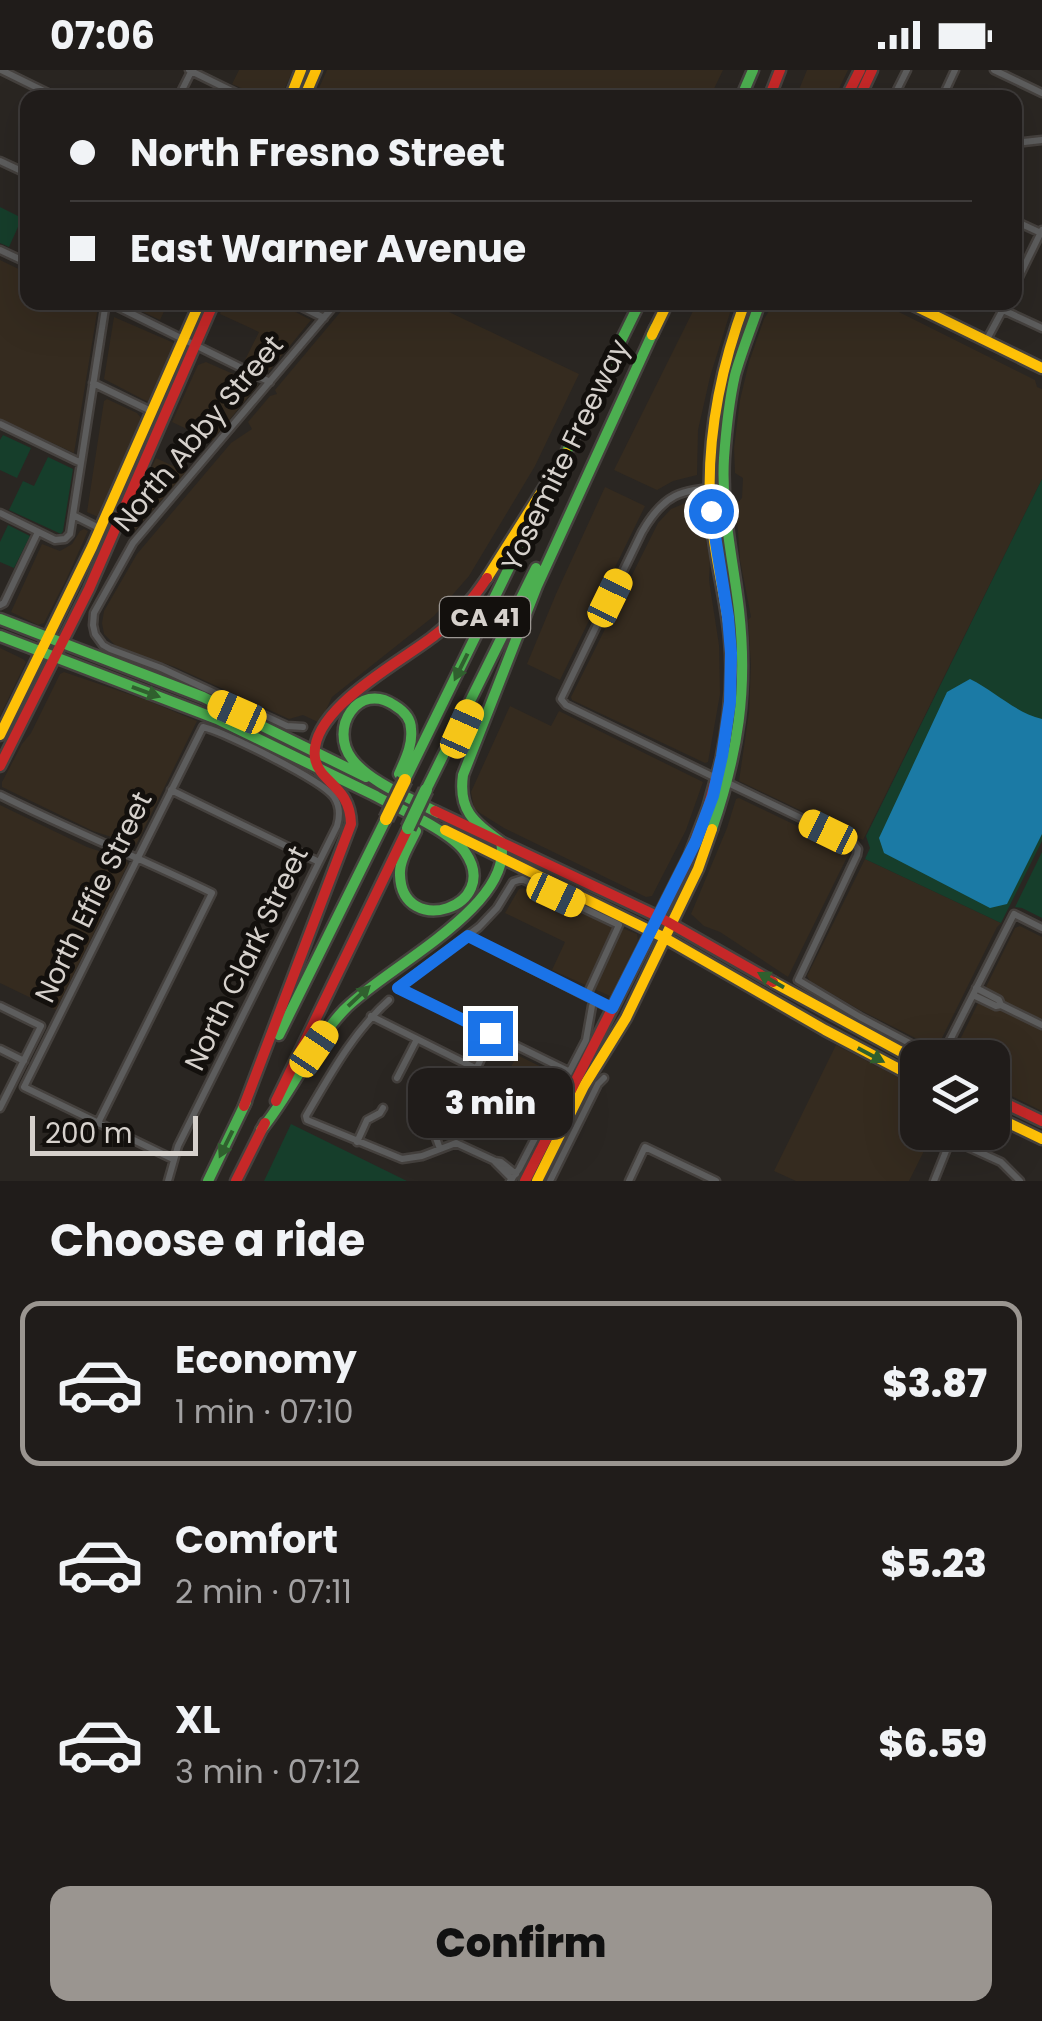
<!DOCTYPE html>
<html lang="en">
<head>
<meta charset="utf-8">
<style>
	:root { --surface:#201c1a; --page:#282523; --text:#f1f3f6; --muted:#a2a1a2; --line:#3d3a39; --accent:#9a9590 }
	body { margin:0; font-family:Poppins,sans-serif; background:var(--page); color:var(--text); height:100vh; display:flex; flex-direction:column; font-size:38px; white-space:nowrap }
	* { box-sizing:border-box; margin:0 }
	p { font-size:32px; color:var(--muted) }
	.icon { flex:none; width:55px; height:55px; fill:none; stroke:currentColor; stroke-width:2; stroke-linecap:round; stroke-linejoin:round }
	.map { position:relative; height:1111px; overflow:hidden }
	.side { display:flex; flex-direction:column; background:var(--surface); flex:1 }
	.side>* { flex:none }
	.guide { position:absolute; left:20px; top:20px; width:1002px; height:220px; border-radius:20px; box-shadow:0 10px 40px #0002,0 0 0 2px var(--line); display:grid; align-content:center; height:220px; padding:0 50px; background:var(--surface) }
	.controls { position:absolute; left:900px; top:970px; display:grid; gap:20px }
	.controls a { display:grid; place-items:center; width:110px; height:110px; border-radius:20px; background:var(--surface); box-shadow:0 10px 40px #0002,0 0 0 2px var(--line); font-size:50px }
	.scale { position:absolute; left:30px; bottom:25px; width:168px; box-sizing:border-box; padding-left:10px; border:5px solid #d6d1cc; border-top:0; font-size:28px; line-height:35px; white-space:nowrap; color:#d6d1cc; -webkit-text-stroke:8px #13100d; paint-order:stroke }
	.end { position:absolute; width:45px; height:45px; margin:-22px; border:12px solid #1a73e8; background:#fff; box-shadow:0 0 0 5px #fff }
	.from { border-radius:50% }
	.bubble { position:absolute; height:70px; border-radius:20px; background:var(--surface); box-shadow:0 10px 40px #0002,0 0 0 2px var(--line); font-size:32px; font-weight:800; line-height:70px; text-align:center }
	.car { position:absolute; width:30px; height:60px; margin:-30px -15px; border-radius:12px; box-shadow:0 0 8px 2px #0007; background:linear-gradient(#f5c518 24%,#345 0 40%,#f5c518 0 76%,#345 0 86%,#f5c518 0) }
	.guide b { display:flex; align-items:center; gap:35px; height:95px; font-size:38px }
	.guide b+b { border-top:2px solid var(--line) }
	.guide i { width:25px; height:25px; background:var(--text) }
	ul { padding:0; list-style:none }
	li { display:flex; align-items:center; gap:30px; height:165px; margin:0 20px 15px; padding:0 30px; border:5px solid transparent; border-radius:20px }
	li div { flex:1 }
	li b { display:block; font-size:38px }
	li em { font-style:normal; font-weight:800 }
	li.active { border-color:var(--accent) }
	li>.icon { width:90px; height:90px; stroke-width:1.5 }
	h2 { padding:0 50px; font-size:45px; line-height:120px }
	.cta { display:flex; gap:20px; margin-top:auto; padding:20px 50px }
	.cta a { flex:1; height:115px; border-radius:20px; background:var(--accent); color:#111; font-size:40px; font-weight:800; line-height:115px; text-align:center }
	.status { display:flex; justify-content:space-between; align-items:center; height:70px; padding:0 50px; background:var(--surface); direction:ltr }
	.status svg { height:28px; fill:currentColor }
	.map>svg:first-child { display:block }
</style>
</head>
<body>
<div class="status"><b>07:06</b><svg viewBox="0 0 49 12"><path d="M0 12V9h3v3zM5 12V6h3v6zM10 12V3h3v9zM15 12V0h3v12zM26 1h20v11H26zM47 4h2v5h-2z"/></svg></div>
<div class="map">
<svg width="1042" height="1111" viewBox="0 0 1042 1111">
	<rect width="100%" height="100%" fill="#2a2622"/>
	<path fill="#352b1f" d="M239,0H293L281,27H262L232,14Z
		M327,0H723L710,27H315Z
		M807,0H848L835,27H796Z
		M0,190L27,203L28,232L89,233L98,237L74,383L0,349Z
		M224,232L278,233L311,250L270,300H267L245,290L259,262L220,244Z
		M124,233H168L160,250Z
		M348,233H430L579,304L535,396L469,506L434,546L332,627L320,653L303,645L289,649L175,597L117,577L104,564L102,553L104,541L137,484L231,373L252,359L248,352L270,326L277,324L275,320Z
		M697,233H733L710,307L698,360L697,405L673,411L657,420L614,400Z
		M774,233H881L1035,310L1037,317L1042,319V409L863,770L739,711L749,642L751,595L748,550L751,547L740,490L736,434L742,428L743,408L735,403L734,378L740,330L749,292L764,249Z
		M114,247L174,273L148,332L104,309Z
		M206,292L258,315L212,371L172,352L198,295Z
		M107,329L137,343L141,348L98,447L87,442L104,331Z
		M156,388L186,402L132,464L126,460L125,457Z
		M605,417L645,436L560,610L527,594L556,524Z
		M695,429L700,433V446L710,490L709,510L719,575L720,624L708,692L705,693L572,630L571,627L658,453L671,439Z
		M84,459L88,461L67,508L44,553L38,555L11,542L42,474L60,481L72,474L80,461Z
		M0,578L23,589L26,592L0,646Z
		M64,602L146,630L197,651L136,775L93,761L2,717V712L22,674L31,663L60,604Z
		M510,636L551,656L559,641L703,712L686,760L652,826L646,827L504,758L480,743L474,738L471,722Z
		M739,728L847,780L849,783L788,907L720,862L704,856L691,844L727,758L736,729Z
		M0,735L87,777L126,790L128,794L56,940L0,913Z
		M865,789L1001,853L997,857L938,976L935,978L858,939L810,911L807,906Z
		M523,818L637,864L638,870L610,926L552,900L565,872L505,843L519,819Z
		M1020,856L1042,867V1041L993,1017L992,988H951L1015,858Z
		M836,975L917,1017L918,1062L933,1063L909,1111H796L774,1101Z
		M517,985L560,1006L544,1037L501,1017Z"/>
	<path fill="#163e2b" d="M0,137L22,148L9,177L0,173Z
		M3,365L31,378L17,408L0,400V370Z
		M48,387L73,399L63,461L61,464L9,440L23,411L34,416Z
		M1042,409V771L1001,853L865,789L870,778L866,766Z
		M8,455L30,466L14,498L0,492V472Z
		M1042,782V848L1022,838L1015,837Z
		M291,1054L407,1111H264Z"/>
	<path fill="#1b7aa5" d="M970,609C995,621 1014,642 1042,649V764L1007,834L990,838L884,783L879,768L947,622Z"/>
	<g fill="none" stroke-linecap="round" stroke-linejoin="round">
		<g stroke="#45413e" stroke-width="11">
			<path id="street" d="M1,0L58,28
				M189,0L246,28
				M994,0L1042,23
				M178,28L191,2
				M893,28L907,0
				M942,28L955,0
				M1015,73L1042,70
				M0,91L28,104
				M1015,151L1041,163
				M0,180L28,193
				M1015,215L1042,160
				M108,232L270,312
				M292,232L324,248
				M1003,240L1042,258
				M986,271L1007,232
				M93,313L151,341
				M0,354L81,393
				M0,443L55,470L65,469L70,464L106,232
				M73,445L99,458
				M0,535L4,533L38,462
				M303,657L287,656L161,598L110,579L103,575L95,564L93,555L94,543L133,473L337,232
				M716,708L566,635L561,629L642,462C663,425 681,418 723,418
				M728,713L853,773L858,779L857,785L798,910L860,947L936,987L943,984L1014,844L1042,858
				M171,720L319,792
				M0,725C70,760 142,789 212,823L98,1053
				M468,866L612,939
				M973,925L996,936L1001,935L999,930L976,918
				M389,930C353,962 330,1005 306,1046L307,1050L402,1089L422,1086L456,1073L495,1091L501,1092L516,1104
				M1001,935L1042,955
				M0,936L41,956L0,1038
				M371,946L477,999
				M488,975C483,985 477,995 474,1006C466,1038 519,1047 540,1057
				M0,979L24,991
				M568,1001L398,918L479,857L497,838L513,812L522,809L619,855L587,925
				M397,1008L417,969
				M428,1046L440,1079
				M512,1047L517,1052L538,1062
				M357,1072L367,1050L380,1043L383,1038
				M495,1092L512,1109
				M168,1111L178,1076L337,756C340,746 340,736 334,727C322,710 224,662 203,657L24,1017L173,1089
				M510,1111L519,1099L586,970L592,936L595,930
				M550,1111L598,1014L604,1008
				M629,1111L645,1077L716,1111
				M934,1111L948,1076L957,1072L1001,1092L1020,1111"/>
		</g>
		<g stroke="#45413e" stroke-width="15">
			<path id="fast" d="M741,28L753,0
				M563,389L640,232
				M0,549L203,627L366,707
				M0,566L217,649L376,726
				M399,704C405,690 413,675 411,659C411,648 404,641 394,635C359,611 328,658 352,689C370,713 413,729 438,743
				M405,710L534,447
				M426,720L536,498
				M372,724C395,737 451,761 465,782C503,837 402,869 400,805C399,790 410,774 416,761
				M712,759C738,683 748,621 739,540C733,489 721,440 724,388C726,361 729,331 735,305C742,280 752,256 760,232
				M279,965L386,749
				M261,1060C292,1022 311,975 344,940C383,899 515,836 501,772C474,752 458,741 463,705L537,516L655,258
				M208,1111L246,1032"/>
		</g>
		<g stroke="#45413e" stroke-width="15">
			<path id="slow" d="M290,28L301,0
				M304,28L316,0
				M907,232L1042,298
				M652,265L668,232
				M487,508L566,383
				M0,665L92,477L200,232
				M721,691C729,652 734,610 730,570C726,524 712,480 710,434C707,364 721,297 745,232
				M445,760L665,868L825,960L918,1009
				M773,912L918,991
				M992,1045L1042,1069
				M537,1111L584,1016L626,948L698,799L712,759"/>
		</g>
		<g stroke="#45413e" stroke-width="15">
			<path id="jam" d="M769,28L780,0
				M846,28L860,0
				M859,28L872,0
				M0,696L89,519L214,232
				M435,741L659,847L773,912
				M992,1027L1042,1051
				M276,1031L408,758
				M244,1036L351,754C350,715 319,713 315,688C308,639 403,591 435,565C456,549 473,529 487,508
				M236,1111L265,1053
				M525,1111L689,787L708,738L721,691"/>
		</g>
		<use href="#street" stroke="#5d5d5d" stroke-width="6"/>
		<use href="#fast" stroke="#4caf50" stroke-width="10"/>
		<use href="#slow" stroke="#ffc107" stroke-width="10"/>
		<use href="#jam" stroke="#c62828" stroke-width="10"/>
		<g stroke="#45413e" stroke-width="18" stroke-linecap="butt">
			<path id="fast-bridge" d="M408,758L426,720"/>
		</g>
		<g stroke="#45413e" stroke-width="18" stroke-linecap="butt">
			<path id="slow-bridge" d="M386,749L405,710"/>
		</g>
		<use href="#fast-bridge" stroke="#4caf50" stroke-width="12"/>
		<use href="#slow-bridge" stroke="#ffc107" stroke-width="12"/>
	</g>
	<defs><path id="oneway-solid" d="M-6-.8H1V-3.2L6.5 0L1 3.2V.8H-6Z" transform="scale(2.5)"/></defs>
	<g fill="#30602e">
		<use href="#oneway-solid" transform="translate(461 597) rotate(116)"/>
		<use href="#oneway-solid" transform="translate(146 622) rotate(20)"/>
		<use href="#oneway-solid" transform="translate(771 910) rotate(-150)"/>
		<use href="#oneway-solid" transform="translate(359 926) rotate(-43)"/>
		<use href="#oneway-solid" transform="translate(871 985) rotate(28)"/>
		<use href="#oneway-solid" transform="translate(226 1074) rotate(116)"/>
	</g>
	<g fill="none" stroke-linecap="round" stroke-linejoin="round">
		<path stroke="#1a73e8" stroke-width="12" d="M490,963L398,918L468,866L612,938L696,771L713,726L722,686L730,632L731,583L728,547L711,441"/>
	</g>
	<g text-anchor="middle" stroke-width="10" stroke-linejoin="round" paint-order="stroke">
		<rect fill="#13100d" stroke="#9c9793" stroke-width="2.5" x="440" y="527" width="90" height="40" rx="8"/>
		<g font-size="25" font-weight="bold" fill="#d6d1cc">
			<text x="485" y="556">CA 41</text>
		</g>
		<g font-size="28" fill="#d6d1cc" stroke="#13100d">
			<text transform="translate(198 363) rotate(-50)" y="10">North Abby Street</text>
			<text transform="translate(565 385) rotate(-64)" y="10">Yosemite Freeway</text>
			<text transform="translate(93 827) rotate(-64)" y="10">North Effie Street</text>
			<text transform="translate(246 888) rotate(-64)" y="10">North Clark Street</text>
		</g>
	</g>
</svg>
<div class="controls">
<a><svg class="icon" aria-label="layers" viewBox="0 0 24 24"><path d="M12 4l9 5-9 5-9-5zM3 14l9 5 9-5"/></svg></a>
</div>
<div class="scale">200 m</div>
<i class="end from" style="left:711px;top:441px"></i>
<i class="end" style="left:490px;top:963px"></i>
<div class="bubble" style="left:408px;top:998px;width:165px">3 min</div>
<i class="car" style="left:610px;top:528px;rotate:26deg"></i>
<i class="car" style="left:237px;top:642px;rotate:294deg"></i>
<i class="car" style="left:462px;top:659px;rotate:24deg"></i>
<i class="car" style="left:828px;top:762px;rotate:296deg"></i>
<i class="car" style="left:556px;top:825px;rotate:115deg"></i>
<i class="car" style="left:314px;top:979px;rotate:34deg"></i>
<div class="guide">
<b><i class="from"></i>North Fresno Street</b>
<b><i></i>East Warner Avenue</b>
</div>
</div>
<section class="side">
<h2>Choose a ride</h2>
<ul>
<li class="active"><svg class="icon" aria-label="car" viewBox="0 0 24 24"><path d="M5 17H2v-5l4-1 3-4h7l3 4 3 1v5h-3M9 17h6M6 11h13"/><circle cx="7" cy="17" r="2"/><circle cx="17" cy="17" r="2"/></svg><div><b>Economy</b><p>1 min · 07:10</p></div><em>$3.87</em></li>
<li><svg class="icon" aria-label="car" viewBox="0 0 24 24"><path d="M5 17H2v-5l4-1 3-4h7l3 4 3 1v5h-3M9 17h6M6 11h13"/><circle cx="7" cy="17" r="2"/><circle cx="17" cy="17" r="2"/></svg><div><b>Comfort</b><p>2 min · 07:11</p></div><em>$5.23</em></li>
<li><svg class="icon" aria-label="car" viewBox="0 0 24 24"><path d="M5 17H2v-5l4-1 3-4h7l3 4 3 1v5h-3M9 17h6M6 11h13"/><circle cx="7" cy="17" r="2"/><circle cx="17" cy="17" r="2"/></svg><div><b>XL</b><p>3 min · 07:12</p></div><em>$6.59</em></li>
</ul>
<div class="cta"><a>Confirm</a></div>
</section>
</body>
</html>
